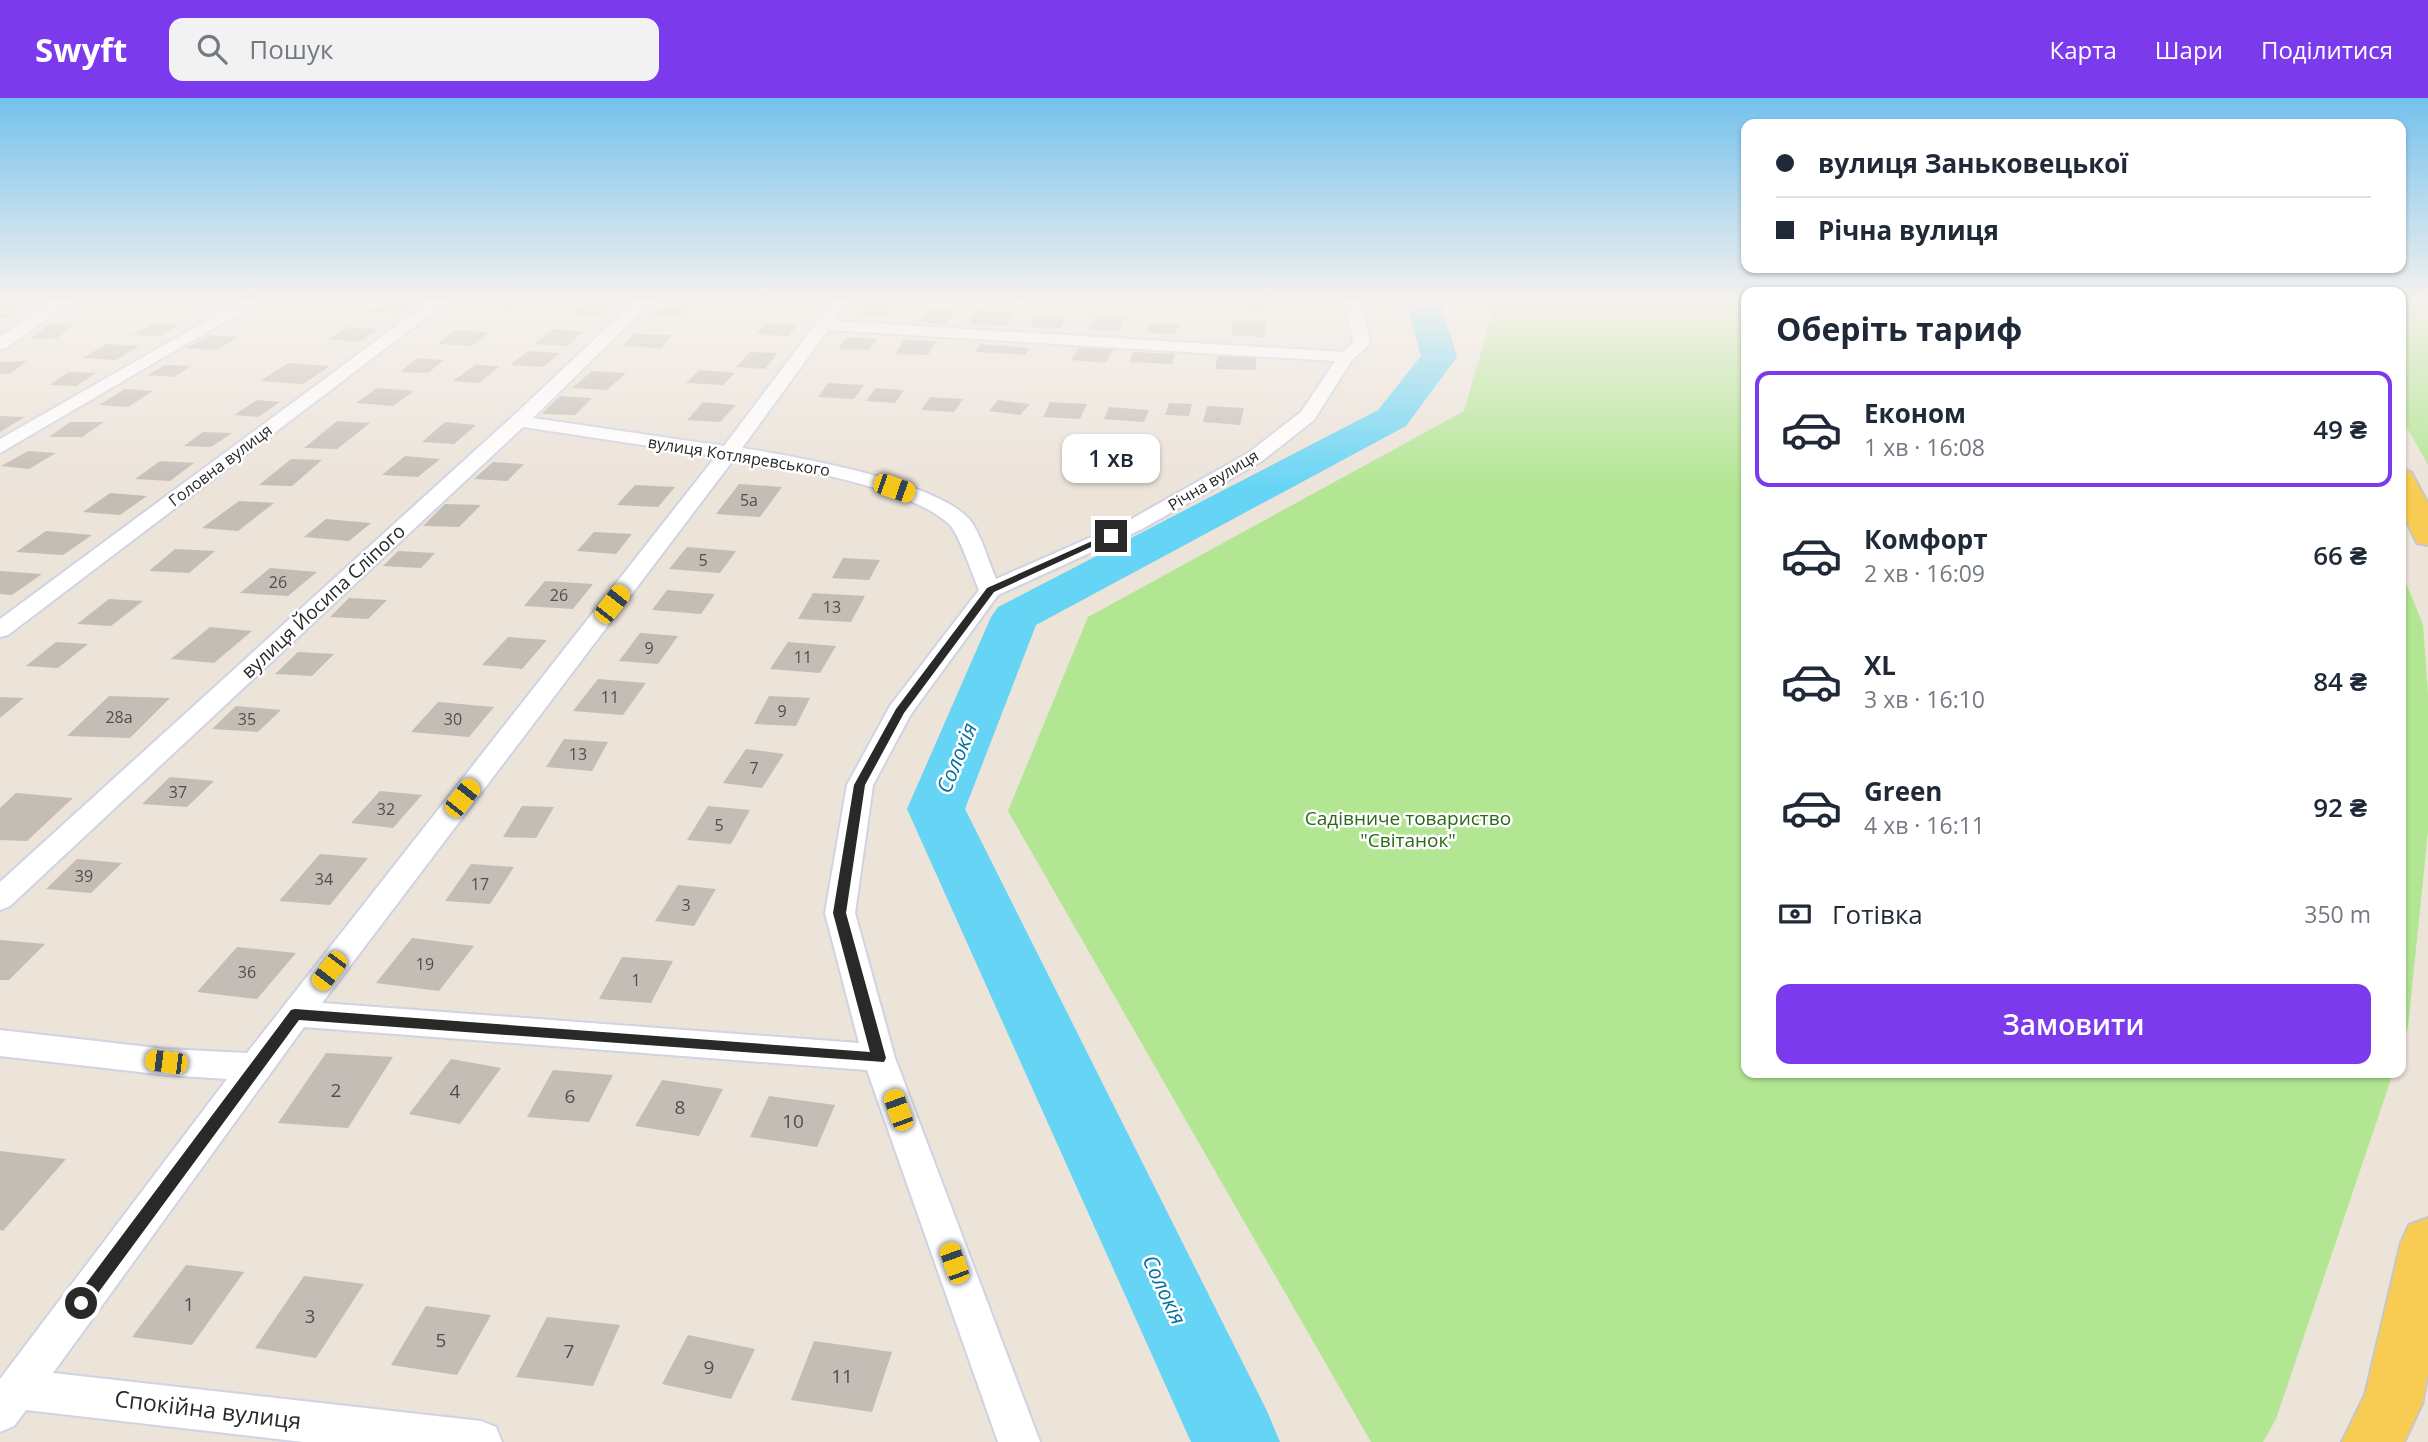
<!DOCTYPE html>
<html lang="uk">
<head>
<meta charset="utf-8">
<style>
	:root { --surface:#fff; --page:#f2f2f3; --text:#1f2937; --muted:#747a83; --line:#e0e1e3; --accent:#7c3aed }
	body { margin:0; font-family:"Open Sans",sans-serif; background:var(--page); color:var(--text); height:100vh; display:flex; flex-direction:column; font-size:26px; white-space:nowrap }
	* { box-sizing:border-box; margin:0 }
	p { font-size:23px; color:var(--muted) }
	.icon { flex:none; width:38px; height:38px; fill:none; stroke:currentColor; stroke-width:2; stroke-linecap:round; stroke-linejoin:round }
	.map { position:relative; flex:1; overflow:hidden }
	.drawer { position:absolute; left:1741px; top:189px; width:665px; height:791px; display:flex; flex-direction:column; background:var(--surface); border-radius:14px; box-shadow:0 2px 5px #0004 }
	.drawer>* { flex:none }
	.banner { position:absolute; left:1741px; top:21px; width:665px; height:154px; border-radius:14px; box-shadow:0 2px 5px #0004; display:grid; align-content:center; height:154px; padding:0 35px; background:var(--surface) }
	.end { position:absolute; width:32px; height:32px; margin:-16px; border:9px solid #292929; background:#fff; box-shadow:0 0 0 4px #fff }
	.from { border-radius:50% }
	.bubble { position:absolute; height:49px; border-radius:14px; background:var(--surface); box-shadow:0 2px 5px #0004; font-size:23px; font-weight:600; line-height:49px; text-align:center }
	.car { position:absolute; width:21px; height:42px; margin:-21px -10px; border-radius:9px; box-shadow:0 0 5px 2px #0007; background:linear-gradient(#f5c518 24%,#345 0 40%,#f5c518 0 76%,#345 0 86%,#f5c518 0) }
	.banner b { display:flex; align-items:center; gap:24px; height:66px; font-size:26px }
	.banner b+b { border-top:2px solid var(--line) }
	.banner i { width:18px; height:18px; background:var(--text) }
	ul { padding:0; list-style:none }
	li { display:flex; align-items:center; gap:21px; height:116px; margin:0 14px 10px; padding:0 21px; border:4px solid transparent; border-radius:14px }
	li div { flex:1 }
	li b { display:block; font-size:26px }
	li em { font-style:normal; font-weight:600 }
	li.active { border-color:var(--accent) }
	li>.icon { width:63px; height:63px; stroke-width:1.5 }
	h2 { padding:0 35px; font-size:32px; line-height:84px }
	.pay { display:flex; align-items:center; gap:18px; height:77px; padding:0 35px; font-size:26px }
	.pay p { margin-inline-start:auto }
	.primary-button { display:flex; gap:14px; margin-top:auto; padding:14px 35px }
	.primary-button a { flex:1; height:80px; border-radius:14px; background:var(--accent); color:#fff; font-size:28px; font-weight:600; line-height:80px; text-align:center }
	header { display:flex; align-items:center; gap:42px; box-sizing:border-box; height:98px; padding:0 35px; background:var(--accent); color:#fff }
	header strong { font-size:33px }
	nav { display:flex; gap:38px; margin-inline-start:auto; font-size:24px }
	.search { width:490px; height:63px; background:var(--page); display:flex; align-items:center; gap:18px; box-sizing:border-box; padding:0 24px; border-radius:14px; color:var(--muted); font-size:26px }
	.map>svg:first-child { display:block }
</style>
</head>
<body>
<header>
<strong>Swyft</strong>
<div class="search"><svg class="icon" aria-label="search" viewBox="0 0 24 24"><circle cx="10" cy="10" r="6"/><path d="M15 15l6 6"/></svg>Пошук</div>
<nav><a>Карта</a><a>Шари</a><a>Поділитися</a></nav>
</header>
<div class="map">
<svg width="2428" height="1344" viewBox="0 0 2428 1344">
	<rect width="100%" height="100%" fill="#ece3d9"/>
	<path fill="#b2e692" d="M1477,203H1746V975H2393L2276,1321L2263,1344H1371L1008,713L1088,519L1464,313L1492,216Z
		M2401,203H2428V367L2401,319Z
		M2401,472L2423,527L2428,596V733L2408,929L2401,951Z"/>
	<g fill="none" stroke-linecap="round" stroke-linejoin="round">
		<path fill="#66d4f5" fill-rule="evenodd" d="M1406,203H1440L1457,259L1406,328L1036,527L965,711L1267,1313L1280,1344H1191L907,711L991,519L998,509L1378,312L1421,258Z"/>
	</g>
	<path fill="#c4bdb6" d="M385,203H418L401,216L369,214Z
		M489,203H525L513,213L478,212Z
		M587,203H606L618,204L602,217L571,216Z
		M789,203H818L811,210L784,208Z
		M866,203H872L898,204L889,218L856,216Z
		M1242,203H1271L1268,214L1239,212Z
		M31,204L7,220H0V205Z
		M662,207H691L680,219H651Z
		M929,209L957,211L946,226L918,224Z
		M978,212L1015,214L1007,228L969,226Z
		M1036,218L1066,220L1061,230L1030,229Z
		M1095,218L1124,220L1118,233L1089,231Z
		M1233,222L1266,224L1264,239L1231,237Z
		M75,225L57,240L31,241L49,226Z
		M766,225L798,227L788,238L756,236Z
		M1150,225L1179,226L1175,236L1146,234Z
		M151,226L179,227L160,238L132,237Z
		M347,229L378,231L359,244L328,241Z
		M553,231L584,234L566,248L534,246Z
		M455,232L489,234L472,248L438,246Z
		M634,236L672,237L661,250L622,248Z
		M210,237L238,239L216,252L187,250Z
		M847,239L877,241L869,252L838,251Z
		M904,242L937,243L928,257L895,256Z
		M106,246L139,248L116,262L83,260Z
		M980,246L1004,248L1030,250L1025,257L975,254Z
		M1080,248L1114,251L1106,265L1071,262Z
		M528,253L560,255L543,269L510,267Z
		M750,254L778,255L765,271L736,269Z
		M1133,254L1175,256L1172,266L1129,264Z
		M1218,257L1257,259L1255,272L1215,271Z
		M417,260L444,262L428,275L400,274Z
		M27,263L10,276H0V264Z
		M288,265L330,268L303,286L260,283Z
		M165,267L191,268L174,279L148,277Z
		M475,267L500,268L479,285L453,283Z
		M699,272L735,275L723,287L686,285Z
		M592,273L626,275L607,292L572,290Z
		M69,274L96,275L76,288L49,287Z
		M828,285L864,287L854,301L818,299Z
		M377,290L414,293L393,308L356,305Z
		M876,290L904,292L895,305L866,303Z
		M125,291L153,293L128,309L99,307Z
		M560,298L592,300L575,317L542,316Z
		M930,299L963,301L954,314L921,312Z
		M257,302L280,304L258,319L234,317Z
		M998,302L1030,306L1020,317L989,313Z
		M703,304L736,307L720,324L687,322Z
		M1050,304L1087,306L1080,321L1043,319Z
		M1169,305L1192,306L1189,318L1165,317Z
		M1207,308L1244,310L1240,327L1203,324Z
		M1109,309L1149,312L1144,324L1104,321Z
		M0,318L25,319L0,334Z
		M337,323L370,325L337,351L304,350Z
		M70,324H104L82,339H49Z
		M445,324L476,327L454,346L422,344Z
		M203,334L232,335L211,349L184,348Z
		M28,353L56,355L29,371L1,368Z
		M405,358L440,361L418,379L382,377Z
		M291,361L322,362L292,388L259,387Z
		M160,363L194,365L170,383L135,381Z
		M493,364L524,366L507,383L474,381Z
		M739,386L782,389L760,419L716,416Z
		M635,387L675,389L658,409L617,407Z
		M110,395L147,398L120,417L83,414Z
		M239,403L274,405L238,433L202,430Z
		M445,406L481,407L459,429L423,428Z
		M326,421L371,425L349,443L304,439Z
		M46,433L92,437L63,457L16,454Z
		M594,434L632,436L616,456L577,453Z
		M687,449L736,453L720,475L669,471Z
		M175,451L215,453L189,475L149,473Z
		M398,453L435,455L421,470L383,468Z
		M843,460L880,462L869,482L832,480Z
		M270,470L317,474L288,498L240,495Z
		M0,473L42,476L12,497L0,496Z
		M545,483L593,486L573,511L524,508Z
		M667,492L715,496L701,516L652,512Z
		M813,495L865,498L851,524L798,521Z
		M349,500L387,502L368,521L330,519Z
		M109,501L143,503L111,528L77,526Z
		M210,529L252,533L214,565L171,561Z
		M640,535L678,538L658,566L619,563Z
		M508,539L547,542L522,571L482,567Z
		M56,544L88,546L58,570L26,568Z
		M788,544L836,548L820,575L770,571Z
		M298,554L334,556L312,578L275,576Z
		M598,581L646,585L623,617L573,613Z
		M109,598L170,600L130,640L67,638Z
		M769,598L810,600L796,628L754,626Z
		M0,599L24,600L0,620Z
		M438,604L494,609L469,639L411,634Z
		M236,608L281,612L258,634L212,631Z
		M564,641L608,644L592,673L546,669Z
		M746,651L784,656L762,690L723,685Z
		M170,679L214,683L187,709L142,706Z
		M380,693L422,697L393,730L351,725Z
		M16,695L73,700L27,743L0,742V710Z
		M522,708L554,709L536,740L503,739Z
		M708,708L750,712L731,746L687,742Z
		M320,756L368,760L330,807L279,803Z
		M77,761L122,765L91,795L46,791Z
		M471,766L514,769L490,806L445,803Z
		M678,787L716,791L694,828L655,823Z
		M412,840L474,848L439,893L376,885Z
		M0,842L45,846L9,882H0Z
		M237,849L296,855L257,901L197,894Z
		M622,859L673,863L651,905L599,901Z
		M326,955L393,959L348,1030L278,1025Z
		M451,961L501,970L460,1026L409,1016Z
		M553,972L613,977L589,1024L527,1019Z
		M662,982L723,991L699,1038L635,1028Z
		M769,998L835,1007L817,1049L750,1039Z
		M0,1053L66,1061L3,1133L0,1132Z
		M186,1167L244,1174L192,1247L132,1239Z
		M304,1178L364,1186L316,1260L255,1250Z
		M426,1208L491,1217L457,1277L391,1267Z
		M547,1219L620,1227L593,1288L516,1279Z
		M688,1237L755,1251L731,1301L662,1286Z
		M814,1243L892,1254L872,1314L791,1302Z"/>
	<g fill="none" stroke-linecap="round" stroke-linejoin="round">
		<g stroke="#cfd3e3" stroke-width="4">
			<path id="street" d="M53,203H71L6,250L0,251V238Z
				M241,203H260L0,355V341Z
				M430,203H448L8,537L0,539V521Z
				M635,203H652L533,320L724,348L833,203H849L835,223L1342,254L1353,245L1346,203H1362L1370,246L1352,262L1314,322L1262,363L1142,431L998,497L911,616L873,687L855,815L895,960L1040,1344H998L867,972L304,929L53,1275L481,1323L496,1329L502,1344H303L26,1312L14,1328L0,1334V1281L227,981L166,977L0,958V932L166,951L247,955L716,358L523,329L10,808L0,812V784L512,319ZM828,232L1335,263L1301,314L1248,355L1128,423L996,481C988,463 982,438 970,422C937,383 793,358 742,350ZM734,361C791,369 909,388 950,427C959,436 973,478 979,492L890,608L847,687L825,815L859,945L322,905Z"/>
		</g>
		<g stroke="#c7c7c7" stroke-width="4">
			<path id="primary" d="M2401,371L2411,374L2428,406V447L2417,445L2401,412Z
				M2428,1120V1275L2422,1306L2404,1344H2342L2365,1297L2401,1145L2409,1127Z"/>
		</g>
		<use href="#street" fill="#fff" fill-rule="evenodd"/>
		<use href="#primary" fill="#f8cc52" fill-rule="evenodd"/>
	</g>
	<linearGradient id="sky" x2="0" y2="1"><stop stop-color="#74c1ed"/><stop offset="0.52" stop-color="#f6f2ee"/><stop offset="1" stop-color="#f6f2ee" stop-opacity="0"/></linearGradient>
	<rect width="2428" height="391" fill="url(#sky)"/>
	<path fill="#292929" d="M1108,436L1115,438L994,494L904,615L865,687L846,815L886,960L884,964L299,922L87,1210L81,1213L76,1210L73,1205L76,1199L291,912L295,911L870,954L833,815L854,687L896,611L987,490Z"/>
	<g text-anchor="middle" stroke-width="5" stroke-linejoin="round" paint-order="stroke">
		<g font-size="16" fill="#292929" stroke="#fff">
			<text transform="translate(739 358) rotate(9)" y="6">вулиця Котляревського</text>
			<text transform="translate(220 367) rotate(-37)" y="6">Головна вулиця</text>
			<text transform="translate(1213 382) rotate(-31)" y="6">Річна вулиця</text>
		</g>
		<g font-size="16" fill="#504e4c">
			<text x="749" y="408">5а</text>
			<text x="703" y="468">5</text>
			<text x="278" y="490">26</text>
			<text x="559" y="503">26</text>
			<text x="832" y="515">13</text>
			<text x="649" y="556">9</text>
			<text x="803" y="565">11</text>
			<text x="610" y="605">11</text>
			<text x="782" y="619">9</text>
			<text x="119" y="625">28а</text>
			<text x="247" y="627">35</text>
			<text x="453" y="627">30</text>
			<text x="578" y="662">13</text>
			<text x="754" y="676">7</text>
			<text x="178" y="700">37</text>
			<text x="386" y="717">32</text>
			<text x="719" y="733">5</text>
			<text x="84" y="784">39</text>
			<text x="324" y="787">34</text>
			<text x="480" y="792">17</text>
			<text x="686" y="813">3</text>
			<text x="425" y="872">19</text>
			<text x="247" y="880">36</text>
			<text x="636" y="888">1</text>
		</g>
		<g font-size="19" fill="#292929" stroke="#fff">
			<text transform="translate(323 503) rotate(-43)" y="7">вулиця Йосипа Сліпого</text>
		</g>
		<g font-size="19" fill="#2a6916" stroke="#fff">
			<text x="1408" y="727">Садівниче товариство<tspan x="1408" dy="22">"Світанок"</tspan></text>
		</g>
		<g font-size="19" fill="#504e4c">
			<text x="336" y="999">2</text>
			<text x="455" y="1000">4</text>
			<text x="570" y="1005">6</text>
			<text x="680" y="1016">8</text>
			<text x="793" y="1030">10</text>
			<text x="189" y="1213">1</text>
			<text x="310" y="1225">3</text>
			<text x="441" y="1249">5</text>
			<text x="569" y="1260">7</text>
			<text x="709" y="1276">9</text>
			<text x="842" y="1285">11</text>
		</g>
		<g font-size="21" font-style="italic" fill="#06709f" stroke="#fff">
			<text transform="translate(957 660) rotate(-68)" y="7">Солокія</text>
			<text transform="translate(1164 1192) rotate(65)" y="7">Солокія</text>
		</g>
		<g font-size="23" fill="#292929" stroke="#fff">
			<text transform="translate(208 1312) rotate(7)" y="8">Спокійна вулиця</text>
		</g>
	</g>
</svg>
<i class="end from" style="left:81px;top:1205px"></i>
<i class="end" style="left:1111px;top:438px"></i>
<div class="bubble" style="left:1062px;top:336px;width:98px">1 хв</div>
<i class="car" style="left:894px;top:390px;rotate:109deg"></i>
<i class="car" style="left:612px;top:506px;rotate:38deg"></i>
<i class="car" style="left:462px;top:700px;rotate:38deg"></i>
<i class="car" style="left:329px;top:873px;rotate:217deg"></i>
<i class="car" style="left:166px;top:964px;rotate:277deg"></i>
<i class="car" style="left:898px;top:1012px;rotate:340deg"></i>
<i class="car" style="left:954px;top:1165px;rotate:340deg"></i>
<div class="banner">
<b><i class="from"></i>вулиця Заньковецької</b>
<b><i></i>Річна вулиця</b>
</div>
<section class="drawer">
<h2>Оберіть тариф</h2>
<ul>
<li class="active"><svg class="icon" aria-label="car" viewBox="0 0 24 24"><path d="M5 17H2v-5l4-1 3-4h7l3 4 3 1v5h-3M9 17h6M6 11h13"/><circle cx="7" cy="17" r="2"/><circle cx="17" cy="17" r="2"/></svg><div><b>Економ</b><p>1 хв · 16:08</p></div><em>49 ₴</em></li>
<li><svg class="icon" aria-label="car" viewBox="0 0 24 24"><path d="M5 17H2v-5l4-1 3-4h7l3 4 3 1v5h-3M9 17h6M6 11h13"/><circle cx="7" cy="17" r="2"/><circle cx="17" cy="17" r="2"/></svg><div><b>Комфорт</b><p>2 хв · 16:09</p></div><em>66 ₴</em></li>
<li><svg class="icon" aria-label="car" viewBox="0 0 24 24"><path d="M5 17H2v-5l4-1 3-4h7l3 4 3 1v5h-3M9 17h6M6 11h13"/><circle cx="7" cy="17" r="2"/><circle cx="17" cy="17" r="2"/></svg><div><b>XL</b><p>3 хв · 16:10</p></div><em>84 ₴</em></li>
<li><svg class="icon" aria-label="car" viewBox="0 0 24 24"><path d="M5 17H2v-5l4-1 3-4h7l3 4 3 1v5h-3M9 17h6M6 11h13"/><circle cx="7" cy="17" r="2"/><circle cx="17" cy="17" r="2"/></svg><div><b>Green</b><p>4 хв · 16:11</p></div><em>92 ₴</em></li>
</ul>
<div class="pay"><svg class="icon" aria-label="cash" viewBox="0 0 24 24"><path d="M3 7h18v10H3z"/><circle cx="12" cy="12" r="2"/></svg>Готівка<p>350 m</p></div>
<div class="primary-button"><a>Замовити</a></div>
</section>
</div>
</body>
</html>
